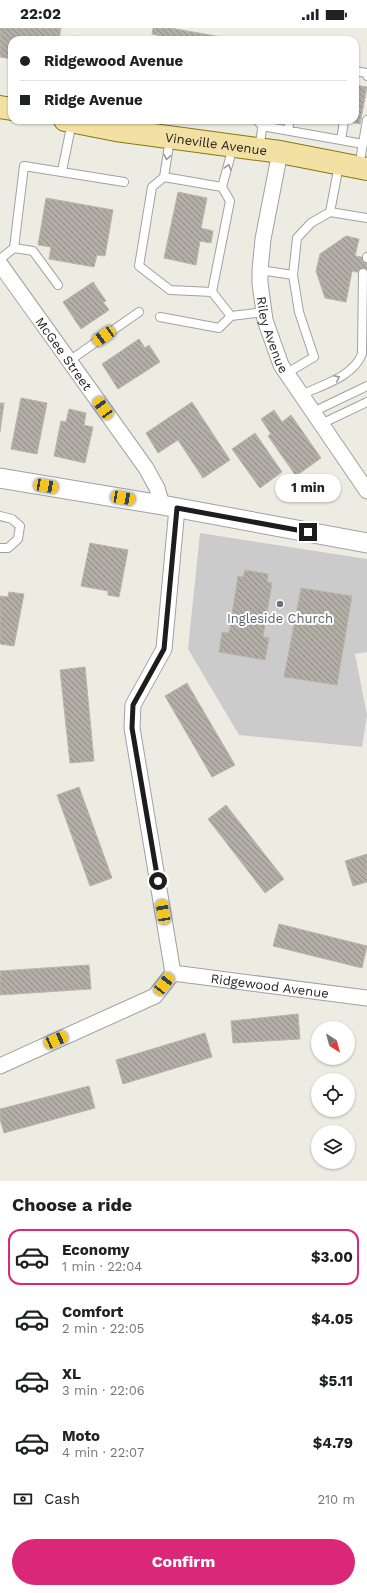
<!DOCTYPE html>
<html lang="en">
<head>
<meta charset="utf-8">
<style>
	:root { --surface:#fff; --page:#f6f6f6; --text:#202124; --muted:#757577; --line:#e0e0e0; --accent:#db2777 }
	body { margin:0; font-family:"Work Sans",sans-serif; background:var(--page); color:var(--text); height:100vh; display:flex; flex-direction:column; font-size:15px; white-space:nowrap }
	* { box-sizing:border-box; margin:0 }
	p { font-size:13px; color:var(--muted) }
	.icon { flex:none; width:22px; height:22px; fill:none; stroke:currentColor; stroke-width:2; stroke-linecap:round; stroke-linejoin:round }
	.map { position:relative; height:1153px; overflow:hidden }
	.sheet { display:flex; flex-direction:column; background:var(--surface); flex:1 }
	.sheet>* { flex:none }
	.top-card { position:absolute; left:8px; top:8px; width:351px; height:88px; border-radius:12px; box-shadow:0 1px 3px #0004; display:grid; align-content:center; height:88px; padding:0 12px; background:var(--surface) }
	.needle { width:26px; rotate:144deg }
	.buttons { position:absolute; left:311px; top:993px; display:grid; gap:8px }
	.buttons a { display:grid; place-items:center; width:44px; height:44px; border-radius:50%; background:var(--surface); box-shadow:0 1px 3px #0004; font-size:20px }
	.end { position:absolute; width:18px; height:18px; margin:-9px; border:5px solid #1d1d1d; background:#fff; box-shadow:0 0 0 2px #fff }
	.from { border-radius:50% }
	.bubble { position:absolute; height:28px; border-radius:14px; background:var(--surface); box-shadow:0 1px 3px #0004; font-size:13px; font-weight:700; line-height:28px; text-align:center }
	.car { position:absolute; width:12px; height:24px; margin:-12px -6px; border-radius:5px; box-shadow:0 0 3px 1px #0007; background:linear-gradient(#f5c518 24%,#345 0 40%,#f5c518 0 76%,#345 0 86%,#f5c518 0) }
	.top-card b { display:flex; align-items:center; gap:14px; height:38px; font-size:15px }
	.top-card b+b { border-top:1px solid var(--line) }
	.top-card i { width:10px; height:10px; background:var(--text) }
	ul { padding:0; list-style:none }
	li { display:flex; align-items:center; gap:12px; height:56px; margin:0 8px 6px; padding:0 4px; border:2px solid transparent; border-radius:12px }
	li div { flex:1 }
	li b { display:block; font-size:15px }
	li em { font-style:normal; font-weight:700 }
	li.on { border-color:var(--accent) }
	li>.icon { width:36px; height:36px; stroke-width:1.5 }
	h2 { padding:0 12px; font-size:18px; line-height:48px }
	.pay { display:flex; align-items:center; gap:10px; height:44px; padding:0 12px; font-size:15px }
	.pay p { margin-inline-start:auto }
	.primary-button { display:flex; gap:8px; margin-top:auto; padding:8px 12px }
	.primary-button a { flex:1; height:46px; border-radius:24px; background:var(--accent); color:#fff; font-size:16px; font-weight:700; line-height:46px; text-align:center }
	.status { display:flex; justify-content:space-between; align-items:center; height:28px; padding:0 20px; background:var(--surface); direction:ltr }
	.status svg { height:11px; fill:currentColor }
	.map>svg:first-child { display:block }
</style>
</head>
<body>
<div class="status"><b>22:02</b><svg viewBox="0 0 49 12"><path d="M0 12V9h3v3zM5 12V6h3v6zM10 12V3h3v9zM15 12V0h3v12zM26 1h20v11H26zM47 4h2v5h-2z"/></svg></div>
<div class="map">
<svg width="367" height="1153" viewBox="0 0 367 1153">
	<defs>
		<pattern id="building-back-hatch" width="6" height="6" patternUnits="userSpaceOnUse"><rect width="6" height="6" fill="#b2aea6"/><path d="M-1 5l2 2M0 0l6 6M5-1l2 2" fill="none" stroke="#908d87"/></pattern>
	</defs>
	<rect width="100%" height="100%" fill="#edece3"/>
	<path fill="#cbcbcb" d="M200,505L367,531V624L355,626L367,687L362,719L239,707L188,621Z"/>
	<path fill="url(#building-back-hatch)" stroke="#bdb5a7" d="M0,0H61L59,11L63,12H12V31L0,29Z
		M153,0H170L233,11L180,12L152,6Z
		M73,8L90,11V12H73Z
		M355,57L367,59L360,96L340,92H355Z
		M178,164L207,170L201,200L213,203L211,215L200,213L196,237L164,230Z
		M46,170L113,182L105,228L97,227L94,239L49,231L51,219L38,217Z
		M346,208L359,211L355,228L367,230V246L352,243L346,274L325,270L316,243L320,226Z
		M93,254L106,273L103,274L109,282L81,301L63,274Z
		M139,311L145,320L149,317L160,334L118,361L102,336Z
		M21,370L47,375L37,426L11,421Z
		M192,374L230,432L203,450L178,412L158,425L146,405Z
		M0,375H4L0,404Z
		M69,381L86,385L84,397L93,399L85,435L54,428L61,393L66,394Z
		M274,382L282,394L291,387L321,430L296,448L268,408L271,406L261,391Z
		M255,405L282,444L260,460L232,421Z
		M90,515L128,522L119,569L108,567V563L81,558Z
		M245,542L268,546L267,554L272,555L263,609L269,610L265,632L219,624L222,604L229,605L238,548L243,549Z
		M301,560L352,568L337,657L284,649Z
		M9,564L24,566L14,618L0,616V568L8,569Z
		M85,639L94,733L70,735L60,642Z
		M187,655L235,737L212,749L165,668Z
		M79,759L112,850L90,858L57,767Z
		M226,777L284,851L265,865L208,791Z
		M367,826V854L353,858L345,833Z
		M279,896L367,918L362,940L273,918Z
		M89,937L91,961L0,967V943Z
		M298,986L300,1011L233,1015L231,993Z
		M205,1005L212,1029L123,1056L116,1032Z
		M89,1058L95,1080L4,1105L0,1091V1081Z"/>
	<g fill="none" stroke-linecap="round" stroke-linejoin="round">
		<g stroke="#a1a1a1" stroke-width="10">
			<path id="service" d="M355,43L366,45L367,48
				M257,92L262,98L363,116
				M288,102L290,92
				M341,112L344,93
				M259,121L263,95
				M359,139L367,92
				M62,143L72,94
				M164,149L222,159L230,173L212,264L170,262L139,238L152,159L164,149L170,111
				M222,159L233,119
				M330,184L367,190
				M14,220L33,223L58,257
				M367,230V229
				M0,231L14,220L24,138L124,154
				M260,242L293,247L299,284L314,329L287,345
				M293,247L297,210L311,195L330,184L339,137
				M212,264L231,288L264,284
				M160,289L219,300L231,288
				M69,333L139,284
				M301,367C322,357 353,349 362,326L363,245
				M313,384L367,358
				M321,396L367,374
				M0,488L12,491L20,498L18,511L8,520H0"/>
		</g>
		<g stroke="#a1a1a1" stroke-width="17">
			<g id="minor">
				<path id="s1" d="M280,124L263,211L260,242V255L265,292L281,337L367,463"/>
				<path id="s2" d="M0,236L146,440L157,460L162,477"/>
				<path d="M173,945L132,700L133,677L164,621L177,480"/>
				<path id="s3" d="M0,1038L155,968L173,945L367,970"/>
			</g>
		</g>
		<g stroke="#a1a1a1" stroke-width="21">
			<path id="tertiary" d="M0,450L162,477L367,515"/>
		</g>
		<g stroke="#88770d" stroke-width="24">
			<g id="primary">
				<path d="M0,79L12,81"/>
				<path id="s4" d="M65,92L116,102L280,124L367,141"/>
			</g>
		</g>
		<use href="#service" stroke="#fff" stroke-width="8"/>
		<use href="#minor" stroke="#fff" stroke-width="15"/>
		<use href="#tertiary" stroke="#fff" stroke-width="19"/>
		<use href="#primary" stroke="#f3e0a3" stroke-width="22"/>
	</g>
	<defs><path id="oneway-chevron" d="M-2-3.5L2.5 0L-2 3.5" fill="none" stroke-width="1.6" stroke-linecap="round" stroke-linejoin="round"/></defs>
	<g stroke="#999">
		<use href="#oneway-chevron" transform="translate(167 129) rotate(99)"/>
		<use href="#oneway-chevron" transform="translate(228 139) rotate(-75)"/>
		<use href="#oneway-chevron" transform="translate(337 350) rotate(-26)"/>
	</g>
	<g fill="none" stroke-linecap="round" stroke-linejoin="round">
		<path stroke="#1d1d1d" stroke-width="5" d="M158,853L132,700L133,677L164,621L177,480L308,504"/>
	</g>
	<circle fill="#6b7280" stroke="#fff" stroke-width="1.5" cx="280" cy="576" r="4"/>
	<g text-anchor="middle" stroke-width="4" stroke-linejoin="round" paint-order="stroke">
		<g font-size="13" fill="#1d1d1d" stroke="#fff">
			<text dy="5" stroke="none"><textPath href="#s4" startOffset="153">Vineville Avenue</textPath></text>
			<text dy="5" stroke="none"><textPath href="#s1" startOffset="186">Riley Avenue</textPath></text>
			<text dy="5" stroke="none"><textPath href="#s2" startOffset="110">McGee Street</textPath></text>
			<text dy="5" stroke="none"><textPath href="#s3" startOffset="297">Ridgewood Avenue</textPath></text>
		</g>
		<g font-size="13" fill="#5b616d" stroke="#fff">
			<text x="280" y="595">Ingleside Church</text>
		</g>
	</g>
</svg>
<div class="buttons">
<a><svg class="needle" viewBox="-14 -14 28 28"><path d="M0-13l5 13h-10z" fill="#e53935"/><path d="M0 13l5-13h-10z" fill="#757577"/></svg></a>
<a><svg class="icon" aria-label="locate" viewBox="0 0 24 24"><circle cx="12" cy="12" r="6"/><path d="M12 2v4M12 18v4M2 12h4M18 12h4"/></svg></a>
<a><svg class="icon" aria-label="layers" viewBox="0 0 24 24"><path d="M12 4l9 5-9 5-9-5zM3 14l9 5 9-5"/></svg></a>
</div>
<i class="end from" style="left:158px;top:853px"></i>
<i class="end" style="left:308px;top:504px"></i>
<div class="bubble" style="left:275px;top:446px;width:66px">1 min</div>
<i class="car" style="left:104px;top:308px;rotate:235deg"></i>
<i class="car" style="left:103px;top:380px;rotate:324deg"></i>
<i class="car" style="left:46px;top:458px;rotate:100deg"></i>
<i class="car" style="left:123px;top:470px;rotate:100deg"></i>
<i class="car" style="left:163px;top:884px;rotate:350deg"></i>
<i class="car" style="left:164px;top:956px;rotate:38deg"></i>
<i class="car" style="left:56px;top:1012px;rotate:66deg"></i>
<div class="top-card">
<b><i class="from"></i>Ridgewood Avenue</b>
<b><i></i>Ridge Avenue</b>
</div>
</div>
<section class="sheet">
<h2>Choose a ride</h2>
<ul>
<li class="on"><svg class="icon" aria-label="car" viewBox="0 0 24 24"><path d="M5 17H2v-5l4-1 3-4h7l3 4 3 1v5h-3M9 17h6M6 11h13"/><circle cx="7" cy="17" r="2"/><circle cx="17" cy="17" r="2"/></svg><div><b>Economy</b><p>1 min · 22:04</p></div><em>$3.00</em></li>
<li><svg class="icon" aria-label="car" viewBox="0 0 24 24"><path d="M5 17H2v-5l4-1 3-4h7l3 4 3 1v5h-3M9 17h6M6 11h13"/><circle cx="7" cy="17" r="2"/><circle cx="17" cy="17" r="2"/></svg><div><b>Comfort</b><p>2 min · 22:05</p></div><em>$4.05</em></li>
<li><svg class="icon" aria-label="car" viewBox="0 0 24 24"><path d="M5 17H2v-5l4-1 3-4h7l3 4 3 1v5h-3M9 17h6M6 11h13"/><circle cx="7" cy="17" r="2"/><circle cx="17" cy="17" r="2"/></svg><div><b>XL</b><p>3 min · 22:06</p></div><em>$5.11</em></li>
<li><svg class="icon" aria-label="car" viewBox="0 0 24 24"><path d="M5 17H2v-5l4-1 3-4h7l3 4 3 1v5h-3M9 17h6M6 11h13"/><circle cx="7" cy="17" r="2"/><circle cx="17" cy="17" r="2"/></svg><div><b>Moto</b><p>4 min · 22:07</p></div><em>$4.79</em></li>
</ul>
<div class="pay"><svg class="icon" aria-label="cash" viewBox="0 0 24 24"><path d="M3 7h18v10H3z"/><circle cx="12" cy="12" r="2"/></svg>Cash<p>210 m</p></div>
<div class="primary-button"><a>Confirm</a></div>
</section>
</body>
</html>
